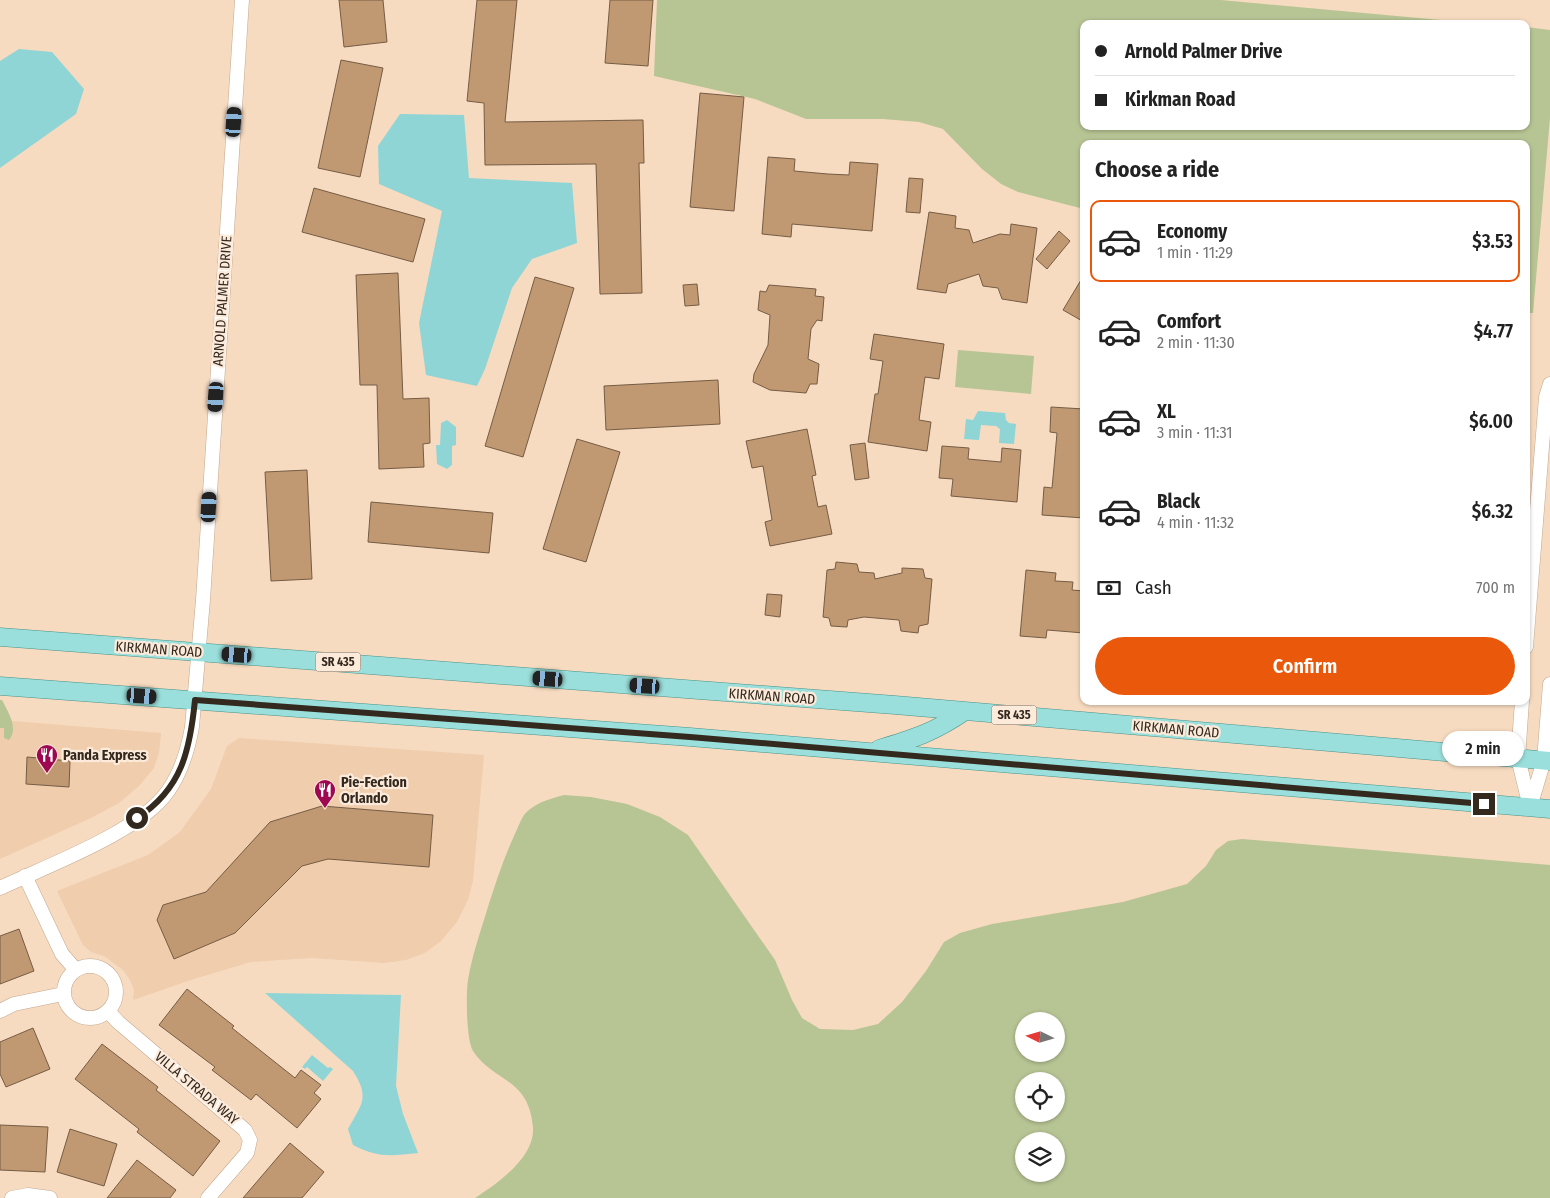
<!DOCTYPE html>
<html lang="en">
<head>
<meta charset="utf-8">
<style>
	:root { --surface:#fff; --page:#f6f6f6; --text:#222; --muted:#767676; --line:#e0e0e0; --accent:#ea580c }
	body { margin:0; font-family:"Fira Sans Condensed",sans-serif; background:var(--page); color:var(--text); height:100vh; display:flex; flex-direction:column; font-size:19px; white-space:nowrap }
	* { box-sizing:border-box; margin:0 }
	p { font-size:16px; color:var(--muted) }
	.icon { flex:none; width:28px; height:28px; fill:none; stroke:currentColor; stroke-width:2; stroke-linecap:round; stroke-linejoin:round }
	.map { position:relative; flex:1; overflow:hidden }
	.details { position:absolute; left:1080px; top:140px; width:450px; height:565px; display:flex; flex-direction:column; background:var(--surface); border-radius:10px; box-shadow:0 1px 4px #0004 }
	.details>* { flex:none }
	.top-card { position:absolute; left:1080px; top:20px; width:450px; height:110px; border-radius:10px; box-shadow:0 1px 4px #0004; display:grid; align-content:center; height:110px; padding:0 15px; background:var(--surface) }
	.needle { width:32px; rotate:275deg }
	.buttons { position:absolute; left:1015px; top:1012px; display:grid; gap:10px }
	.buttons a { display:grid; place-items:center; width:50px; height:50px; border-radius:50%; background:var(--surface); box-shadow:0 1px 4px #0004; font-size:25px }
	.end { position:absolute; width:22px; height:22px; margin:-11px; border:6px solid #33291e; background:#fff; box-shadow:0 0 0 2px #fff }
	.from { border-radius:50% }
	.bubble { position:absolute; height:35px; border-radius:18px; background:var(--surface); box-shadow:0 1px 4px #0004; font-size:16px; font-weight:600; line-height:35px; text-align:center }
	.car { position:absolute; width:15px; height:30px; margin:-15px -8px; border-radius:6px; box-shadow:0 0 4px 1px #0007; background:linear-gradient(#222 24%,#8ab4d8 0 40%,#222 0 76%,#8ab4d8 0 86%,#222 0) }
	.top-card b { display:flex; align-items:center; gap:18px; height:48px; font-size:19px }
	.top-card b+b { border-top:1px solid var(--line) }
	.top-card i { width:12px; height:12px; background:var(--text) }
	ul { padding:0; list-style:none }
	li { display:flex; align-items:center; gap:15px; height:82px; margin:0 10px 8px; padding:0 5px; border:2px solid transparent; border-radius:10px }
	li div { flex:1 }
	li b { display:block; font-size:19px }
	li em { font-style:normal; font-weight:600 }
	li.current { border-color:var(--accent) }
	li>.icon { width:45px; height:45px; stroke-width:1.5 }
	h2 { padding:0 15px; font-size:22px; line-height:60px }
	.pay { display:flex; align-items:center; gap:12px; height:55px; padding:0 15px; font-size:19px }
	.pay p { margin-inline-start:auto }
	.cta { display:flex; gap:10px; margin-top:auto; padding:10px 15px }
	.cta a { flex:1; height:58px; border-radius:30px; background:var(--accent); color:#fff; font-size:20px; font-weight:600; line-height:58px; text-align:center }
	.map>svg:first-child { display:block }
</style>
</head>
<body>
<div class="map">
<svg width="1550" height="1198" viewBox="0 0 1550 1198">
	<rect width="100%" height="100%" fill="#f7dbc0"/>
	<path fill="#efcdad" d="M0,720L161,733L159,753L154,768L139,786L119,803L91,818L0,859Z
		M239,738L484,755L473,881L468,900L457,922L441,941L425,953L406,960L384,963L312,958L251,962L194,979L133,1000L134,990L130,980L123,970L104,956L91,952L83,945L57,891L148,855L180,832L211,789L227,746Z"/>
	<path fill="#b7c494" fill-rule="evenodd" d="M657,0H1221L1485,24H1084V126H1526V27L1550,30V118L1533,313H1526V144H1084V209L1080,208L1018,192L1001,184L982,169L943,129L919,122L883,119H806L755,99L654,76Z
		M958,350L1034,356L1031,394L955,387Z
		M0,700H2C8,712 19,728 9,740L4,738V728H0Z
		M564,795L591,797L627,804L660,817L688,835L775,960L792,1000L802,1018L820,1029L853,1030L878,1024L902,1002L926,971L944,942L960,933L992,924L1123,902L1187,884L1206,866L1216,850L1228,841L1242,839L1550,865V1198H475C497,1184 535,1157 533,1128C529,1077 494,1083 473,1051C466,1039 466,993 468,980C472,956 480,933 487,910C495,885 503,860 514,836C517,830 520,821 524,815C534,803 549,799 564,795ZM1024,1021H1056V1054H1024ZM1056,1081V1114H1024V1081ZM1056,1141V1174H1024V1141Z"/>
	<path fill="#8fd5d6" d="M19,49L52,52L84,89L76,114L0,168V61Z
		M400,114L464,115L469,178L572,183L577,243L532,259L512,288L485,369L477,386L426,375L419,323L442,211L379,184L378,146Z
		M978,411L1005,413L1006,420L1009,423L1016,424L1014,444L999,443L1000,429L996,426L981,425L979,440L964,439L966,419L973,420Z
		M447,420L456,427V445L452,446V465L447,469L437,464L436,445H440L441,423Z
		M265,993L401,995L396,1086L403,1114L418,1153C389,1156 379,1158 353,1145L348,1129C362,1103 370,1098 353,1071Z
		M312,1055L328,1068L330,1067L333,1069L323,1081L307,1067L305,1069L302,1067Z"/>
	<path fill="#c09973" stroke="#755c44" d="M339,0H383L387,42L344,47Z
		M477,0H517L505,122L643,120L644,163H639L642,293L600,294L596,164L485,165L484,103L467,101Z
		M610,0H653L648,66L605,63Z
		M341,60L383,68L360,177L318,168Z
		M700,93L744,97L734,211L690,207Z
		M768,157L795,159L794,171L828,174L849,175L850,162L878,164L872,231L792,224L791,237L762,234Z
		M909,178L923,179L920,213L906,212Z
		M314,188L425,219L413,262L302,232Z
		M929,212L956,216L955,228L969,230L973,243L1000,234L1010,235L1011,224L1037,228L1027,303L1002,299L998,288L983,286L979,274L948,284L946,293L917,289Z
		M1059,231L1070,241L1047,269L1036,259Z
		M398,273L403,399L429,398L430,443L423,444L424,467L379,469L377,385H360L356,275Z
		M1084,275V322L1063,310Z
		M535,277L574,288L523,457L485,446Z
		M697,284L699,305L685,306L683,285Z
		M769,285L816,289L815,296L824,297L822,321L817,320L811,329L808,359L819,364L817,384H810L806,393L770,390L753,382L754,374L768,345L770,315L758,310L760,291L766,292Z
		M874,334L944,344L939,379L925,377L919,420L931,422L927,451L868,442L875,394H878L883,361L870,359Z
		M718,380L720,424L606,430L604,386Z
		M1051,407L1084,409V518L1042,515L1044,487L1052,488L1054,467L1057,433L1050,432Z
		M807,429L816,475L812,476L818,507L826,505L832,534L770,546L765,522L772,520L763,466L752,468L746,441Z
		M577,439L620,452L586,562L543,549Z
		M865,443L869,478L855,480L850,445Z
		M942,446L969,448L968,459L1001,462L1002,448L1021,450L1017,502L951,496L953,479L939,478Z
		M307,470L312,579L271,581L265,472Z
		M371,502L493,513L489,553L368,542Z
		M836,562L857,564L859,572L874,573L875,579L902,573V568L923,569L925,578L932,579L928,624L919,626L918,633L901,631L899,620L864,617L848,620L847,627L831,626L829,618L823,617L827,570L835,569Z
		M1026,570L1056,573L1055,581L1073,582L1072,590L1084,591V633L1047,630L1046,638L1020,636Z
		M767,594L782,595L780,617L765,615Z
		M27,757L70,761L69,787L26,784Z
		M322,806L433,815L429,867L328,859L302,866L235,933L174,959L157,920L163,905L206,892L270,822Z
		M19,929L34,971L0,984V936Z
		M187,989L234,1026L232,1028L295,1078L301,1070L321,1085L314,1093L321,1099L297,1128L256,1094L251,1100L212,1070L215,1067L159,1025Z
		M33,1028L50,1069L6,1087L0,1074V1042Z
		M102,1044L158,1087L156,1090L220,1141L193,1176L137,1132L139,1129L75,1079Z
		M0,1125L48,1127L45,1172L0,1170Z
		M70,1129L117,1144L104,1186L57,1172Z
		M290,1143L324,1172L302,1198H243Z
		M137,1160L176,1190L170,1198H107Z"/>
	<g fill="none" stroke-linecap="round" stroke-linejoin="round">
		<g stroke="#c3a88e" stroke-width="15">
			<path id="minor" d="M1526,647L1546,397L1550,384
				M1522,701L1518,758L1530,807
				M1530,807L1544,760L1550,684
				M25,876L62,954L75,969
				M0,888C46,866 140,832 168,791C182,771 188,750 192,727L203,600L242,0
				M64 992a26 26 0 1 1 52 0a26 26 0 1 1-52 0Z
				M0,1011L14,1004L63,994
				M108,1011L118,1022L245,1130L250,1140L247,1153L208,1198
				M12,1198L28,1195L50,1198"/>
		</g>
		<g stroke="#4a9289" stroke-width="19">
			<path id="major" d="M0,637L895,705L1550,761
				M0,686L690,737L1550,809
				M879,749C913,739 935,732 965,711"/>
		</g>
		<use href="#minor" stroke="#fff" stroke-width="14"/>
		<use href="#major" stroke="#9adfdb" stroke-width="18"/>
	</g>
	<g fill="none" stroke-linecap="round" stroke-linejoin="round">
		<path stroke="#33291e" stroke-width="6" d="M137,818C182,789 190,750 195,700L690,737L1484,804"/>
	</g>
	<defs>
		<g id="restaurant-pin" transform="scale(1.125)"><path d="M0 17L-7.5 6A9.5 9.5 0 1 1 7.5 6Z" fill="#9e0851" stroke="#fceada"/><path d="M-5-6h1v4h1v-4h1v4h1v-4h1v5L-1.5 .5V6h-2V.5L-5-1ZM5-6V6H3V1.5H1.5Q1.5-4 5-6Z" fill="#fff"/></g>
	</defs>
	<g fill-rule="evenodd">
		<use href="#restaurant-pin" x="47" y="755"/>
		<use href="#restaurant-pin" x="325" y="790"/>
	</g>
	<g text-anchor="middle" stroke-width="4.5" stroke-linejoin="round" paint-order="stroke">
		<g fill="#fceada" stroke="#6f6356" stroke-width="1">
			<rect x="315.5" y="652.5" width="45" height="19" rx="4"/>
			<rect x="991.5" y="705.5" width="45" height="19" rx="4"/>
		</g>
		<g font-size="12" font-weight="bold" fill="#33291e">
			<text x="338" y="666">SR 435</text>
			<text x="1014" y="719">SR 435</text>
		</g>
		<g font-size="14" fill="#33291e" stroke="#fceada">
			<text transform="translate(222 301) rotate(-86)" y="5">ARNOLD PALMER DRIVE</text>
			<text transform="translate(159 649) rotate(4)" y="5">KIRKMAN ROAD</text>
			<text transform="translate(772 696) rotate(4)" y="5">KIRKMAN ROAD</text>
			<text transform="translate(1176 729) rotate(5)" y="5">KIRKMAN ROAD</text>
			<text transform="translate(197 1088) rotate(40)" y="5">VILLA STRADA WAY</text>
		</g>
		<g font-size="14" font-weight="bold" fill="#33291e" stroke="#fceada" text-anchor="start">
			<text x="63" y="760">Panda Express</text>
			<text x="341" y="787">Pie-Fection<tspan x="341" dy="16">Orlando</tspan></text>
		</g>
	</g>
</svg>
<div class="buttons">
<a><svg class="needle" viewBox="-14 -14 28 28"><path d="M0-13l5 13h-10z" fill="#e53935"/><path d="M0 13l5-13h-10z" fill="#767676"/></svg></a>
<a><svg class="icon" aria-label="locate" viewBox="0 0 24 24"><circle cx="12" cy="12" r="6"/><path d="M12 2v4M12 18v4M2 12h4M18 12h4"/></svg></a>
<a><svg class="icon" aria-label="layers" viewBox="0 0 24 24"><path d="M12 4l9 5-9 5-9-5zM3 14l9 5 9-5"/></svg></a>
</div>
<i class="end from" style="left:137px;top:818px"></i>
<i class="end" style="left:1484px;top:804px"></i>
<div class="bubble" style="left:1442px;top:731px;width:82px">2 min</div>
<i class="car" style="left:234px;top:122px;rotate:4deg"></i>
<i class="car" style="left:216px;top:397px;rotate:184deg"></i>
<i class="car" style="left:209px;top:507px;rotate:3deg"></i>
<i class="car" style="left:237px;top:655px;rotate:274deg"></i>
<i class="car" style="left:548px;top:679px;rotate:274deg"></i>
<i class="car" style="left:645px;top:686px;rotate:274deg"></i>
<i class="car" style="left:142px;top:696px;rotate:94deg"></i>
<div class="top-card">
<b><i class="from"></i>Arnold Palmer Drive</b>
<b><i></i>Kirkman Road</b>
</div>
<section class="details">
<h2>Choose a ride</h2>
<ul>
<li class="current"><svg class="icon" aria-label="car" viewBox="0 0 24 24"><path d="M5 17H2v-5l4-1 3-4h7l3 4 3 1v5h-3M9 17h6M6 11h13"/><circle cx="7" cy="17" r="2"/><circle cx="17" cy="17" r="2"/></svg><div><b>Economy</b><p>1 min · 11:29</p></div><em>$3.53</em></li>
<li><svg class="icon" aria-label="car" viewBox="0 0 24 24"><path d="M5 17H2v-5l4-1 3-4h7l3 4 3 1v5h-3M9 17h6M6 11h13"/><circle cx="7" cy="17" r="2"/><circle cx="17" cy="17" r="2"/></svg><div><b>Comfort</b><p>2 min · 11:30</p></div><em>$4.77</em></li>
<li><svg class="icon" aria-label="car" viewBox="0 0 24 24"><path d="M5 17H2v-5l4-1 3-4h7l3 4 3 1v5h-3M9 17h6M6 11h13"/><circle cx="7" cy="17" r="2"/><circle cx="17" cy="17" r="2"/></svg><div><b>XL</b><p>3 min · 11:31</p></div><em>$6.00</em></li>
<li><svg class="icon" aria-label="car" viewBox="0 0 24 24"><path d="M5 17H2v-5l4-1 3-4h7l3 4 3 1v5h-3M9 17h6M6 11h13"/><circle cx="7" cy="17" r="2"/><circle cx="17" cy="17" r="2"/></svg><div><b>Black</b><p>4 min · 11:32</p></div><em>$6.32</em></li>
</ul>
<div class="pay"><svg class="icon" aria-label="cash" viewBox="0 0 24 24"><path d="M3 7h18v10H3z"/><circle cx="12" cy="12" r="2"/></svg>Cash<p>700 m</p></div>
<div class="cta"><a>Confirm</a></div>
</section>
</div>
</body>
</html>
